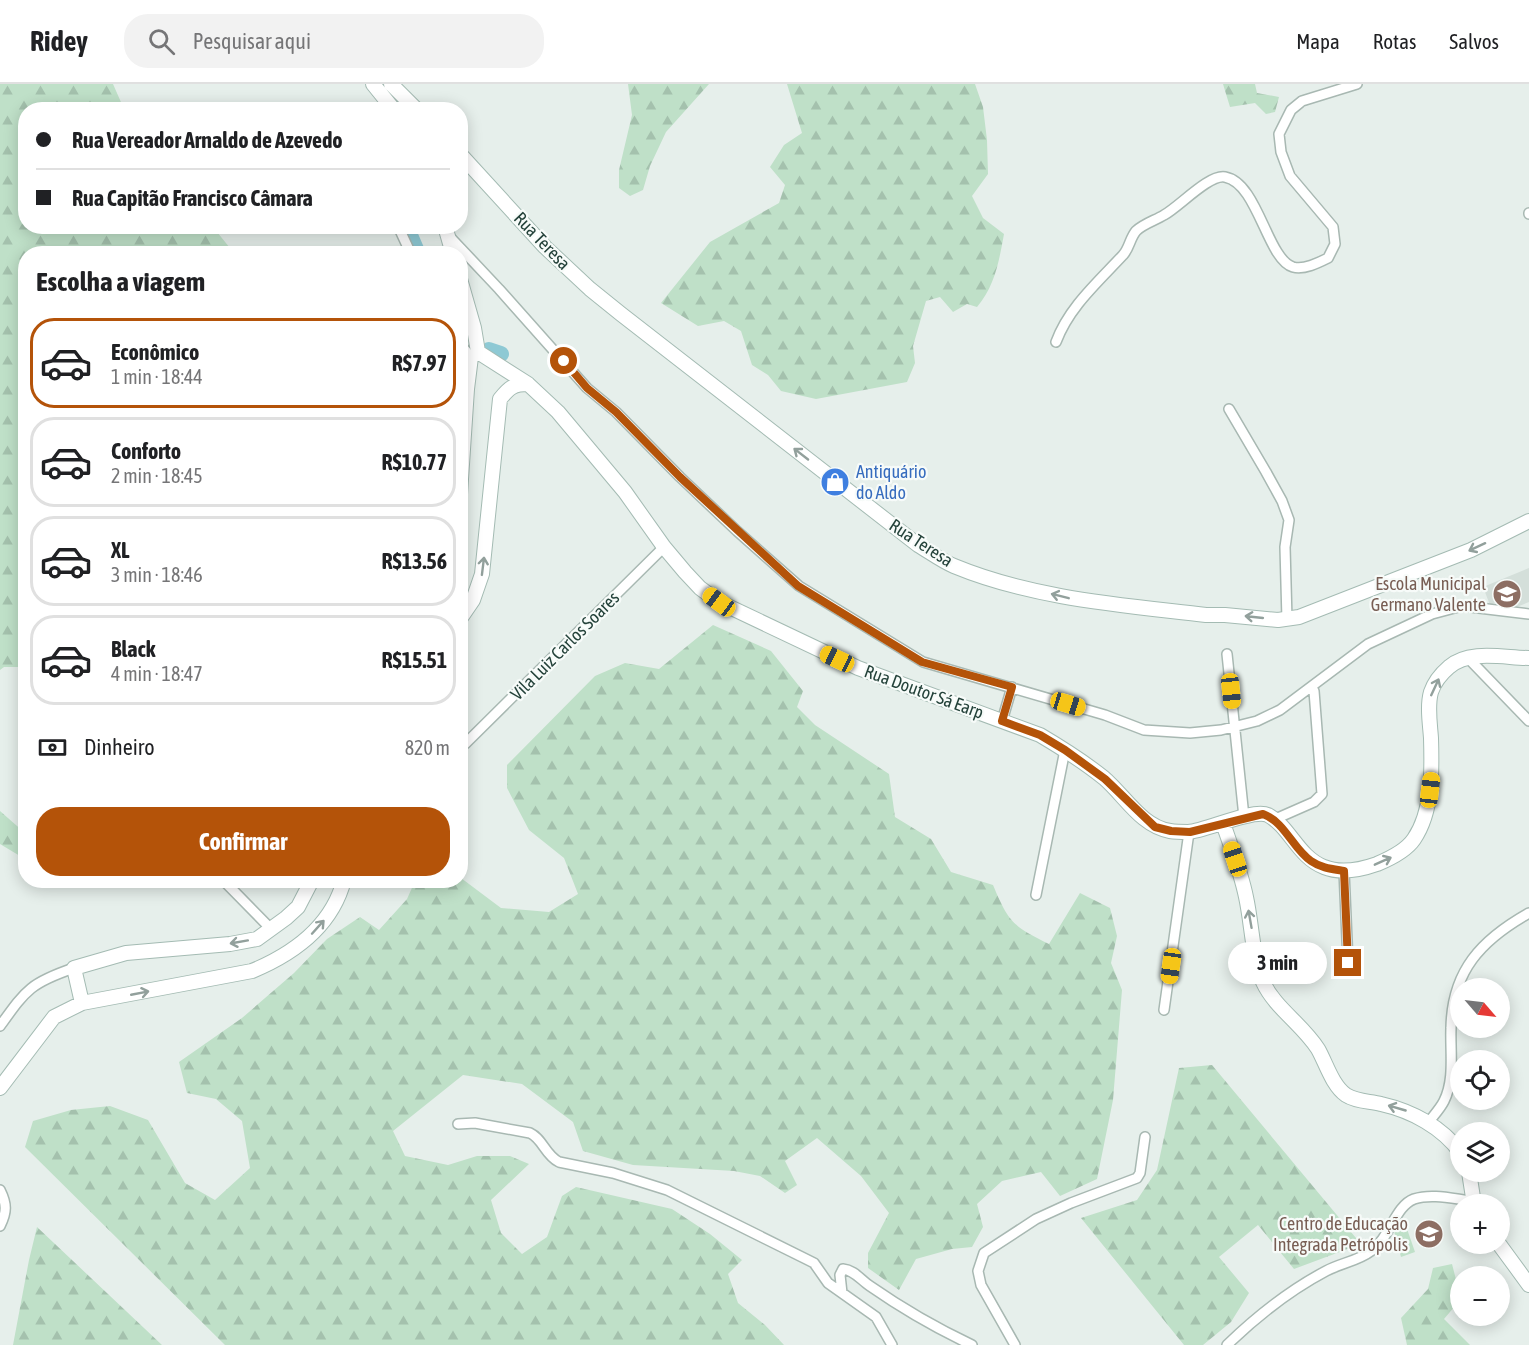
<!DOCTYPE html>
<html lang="pt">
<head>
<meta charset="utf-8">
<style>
	:root { --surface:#fff; --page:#f2f2f2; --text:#202124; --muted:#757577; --line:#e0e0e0; --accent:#b45309 }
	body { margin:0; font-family:"Asap Condensed",sans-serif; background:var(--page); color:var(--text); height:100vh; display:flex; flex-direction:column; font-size:22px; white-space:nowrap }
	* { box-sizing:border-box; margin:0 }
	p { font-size:20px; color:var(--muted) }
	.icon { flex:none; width:33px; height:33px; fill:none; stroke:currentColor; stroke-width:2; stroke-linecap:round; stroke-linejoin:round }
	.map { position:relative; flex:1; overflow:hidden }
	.drawer { position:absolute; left:18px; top:162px; width:450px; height:642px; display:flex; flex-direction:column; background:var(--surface); border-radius:24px; box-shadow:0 3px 15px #0003 }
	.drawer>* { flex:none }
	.top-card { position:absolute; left:18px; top:18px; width:450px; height:132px; border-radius:24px; box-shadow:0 3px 15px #0003; display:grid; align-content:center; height:132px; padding:0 18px; background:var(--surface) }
	.needle { width:39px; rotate:118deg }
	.fabs { position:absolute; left:1450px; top:894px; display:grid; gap:12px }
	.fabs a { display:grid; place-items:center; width:60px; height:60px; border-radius:50%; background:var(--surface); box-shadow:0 3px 15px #0003; font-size:30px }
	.end { position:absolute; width:27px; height:27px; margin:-14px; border:8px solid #b45309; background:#fff; box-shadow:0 0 0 3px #fff }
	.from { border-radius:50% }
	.bubble { position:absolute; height:42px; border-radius:21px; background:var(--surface); box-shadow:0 3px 15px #0003; font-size:20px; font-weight:700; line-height:42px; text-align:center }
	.car { position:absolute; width:18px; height:36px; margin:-18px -9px; border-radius:8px; box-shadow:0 0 4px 2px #0007; background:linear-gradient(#f5c518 24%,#345 0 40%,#f5c518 0 76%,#345 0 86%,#f5c518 0) }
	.top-card b { display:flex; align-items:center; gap:21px; height:57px; font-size:22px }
	.top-card b+b { border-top:2px solid var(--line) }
	.top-card i { width:15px; height:15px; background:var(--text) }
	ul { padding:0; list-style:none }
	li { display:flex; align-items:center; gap:18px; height:90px; margin:0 12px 9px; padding:0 6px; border:3px solid var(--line); border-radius:24px }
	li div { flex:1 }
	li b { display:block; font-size:22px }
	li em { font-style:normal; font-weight:700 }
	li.on { border-color:var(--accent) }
	li>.icon { width:54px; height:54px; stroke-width:1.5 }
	h2 { padding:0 18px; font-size:27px; line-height:72px }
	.pay { display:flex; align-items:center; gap:15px; height:66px; padding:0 18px; font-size:22px }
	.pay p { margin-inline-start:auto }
	.primary-button { display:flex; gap:12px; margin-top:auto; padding:12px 18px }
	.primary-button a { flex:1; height:69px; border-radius:24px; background:var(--accent); color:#fff; font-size:24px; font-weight:700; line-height:69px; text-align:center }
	header { display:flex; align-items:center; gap:36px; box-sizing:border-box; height:84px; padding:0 30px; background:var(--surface); border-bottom:2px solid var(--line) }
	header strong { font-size:28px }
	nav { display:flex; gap:33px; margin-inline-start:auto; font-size:21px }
	.search { width:420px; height:54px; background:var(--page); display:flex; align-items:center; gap:15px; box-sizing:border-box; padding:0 21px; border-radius:24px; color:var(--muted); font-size:22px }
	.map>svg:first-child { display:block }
</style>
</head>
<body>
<header>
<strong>Ridey</strong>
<div class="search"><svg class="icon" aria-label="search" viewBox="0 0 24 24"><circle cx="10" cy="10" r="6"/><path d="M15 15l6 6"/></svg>Pesquisar aqui</div>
<nav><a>Mapa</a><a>Rotas</a><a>Salvos</a></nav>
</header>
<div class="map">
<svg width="1529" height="1261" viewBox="0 0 1529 1261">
	<defs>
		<pattern id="forest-firs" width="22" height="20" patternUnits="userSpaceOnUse" patternTransform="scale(1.5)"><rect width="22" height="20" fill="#bfe0c8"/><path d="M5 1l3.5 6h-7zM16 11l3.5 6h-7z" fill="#a4c1ad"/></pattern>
	</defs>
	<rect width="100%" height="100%" fill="#e6efeb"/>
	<path fill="#d4dfda" d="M1529,484V518L1512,525L1501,524L1499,517L1490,521L1483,503Z"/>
	<path fill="url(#forest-firs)" d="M0,0H113L124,25L26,26V142L213,143L234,169L26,170L25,583H4L0,586Z
		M628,0H709L666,48L650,82L643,106L630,112L619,104V86L632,31Z
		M787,0H975L983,23L987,56L988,90L972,112L983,134L1004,150C999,177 995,202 977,223L967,220L953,228L940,213L926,217L913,262L915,279L907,298L816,315L781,307L768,291L752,281L741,247L724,237L698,242L661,219L710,158L779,119L785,101L770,83L784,61L802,49Z
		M1223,0H1255L1257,9L1279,13L1275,28L1266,30L1255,19L1230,23Z
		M713,541L771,567L803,607L797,623L815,641L889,690L895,733L931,755L951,788L993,801C1009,839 1013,842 1049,860L1080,809L1110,824L1117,852L1111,879L1122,906L1113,1016L1097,1095L1060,1112L1041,1088L1002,1097L977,1120L983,1143L972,1163L952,1165L916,1175L899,1206L868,1184V1169L889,1129L861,1092L817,1054L785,1077L797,1101L785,1109L760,1092L734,1087L633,1081L583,1067L573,1038L522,1000L463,991L393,1047L405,1072L448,1081L477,1072H510L529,1080L491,1116L501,1149L522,1170L547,1153L562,1112L576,1103L672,1125L710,1150L742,1176L728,1190L738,1219L765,1241L784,1261H225L25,1063L33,1037L71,1026L110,1022L148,1036L185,1099L215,1116L250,1084L242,1037L216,1015L187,1009L179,978L242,934L294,889L327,855L360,833L379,846L407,815L415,797L460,796L461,794L501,824L549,828L578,810L564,774L529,746L507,704V681L595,592L625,579L659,585Z
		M0,727L25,749V775L0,760Z
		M1212,981L1361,1160L1294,1185L1258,1141L1219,1173L1249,1209L1231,1238L1203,1261H1184L1081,1134L1137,1116L1157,1086L1179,984Z
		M37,1143L162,1261H13L29,1176Z
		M1452,1180L1461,1215L1444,1235L1470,1261H1407L1401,1234L1428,1205L1433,1184Z"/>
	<path fill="#bfe0c8" d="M1406,1142L1415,1168L1401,1173L1394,1147Z"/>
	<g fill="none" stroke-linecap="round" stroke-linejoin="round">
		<path stroke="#8ec9d4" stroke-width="16" d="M406,142L418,170
			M489,266L501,270"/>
		<g stroke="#a8b8b2" stroke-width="12">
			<path id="street" d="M1529,129V130
				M398,142L411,170
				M450,153L499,205L587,304L616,328L680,393L737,447L799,502L923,578L1105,631L1144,646L1190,649L1221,646L1257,637L1280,626L1368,560L1432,530L1462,522L1529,530
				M1056,258C1069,223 1098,198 1123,171C1129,165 1130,154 1136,147C1143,140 1156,136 1164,131C1179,123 1209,90 1225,93C1258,99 1267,175 1293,183C1304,186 1318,179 1328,174L1335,160L1333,143L1290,92L1281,68L1279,50L1291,26L1302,17L1357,0
				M460,260L471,273L473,271
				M1229,325L1266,388L1282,417L1289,436L1285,463L1287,536
				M1227,570L1244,733
				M1468,574L1529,637
				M1002,637L1012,603
				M465,660L664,463
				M1273,736L1314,718L1322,710L1314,607
				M1344,787L1348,879
				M223,796L271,845
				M1036,811L1065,666
				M1164,926L1189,748
				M0,942C26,906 30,899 74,884
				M1428,1039C1433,1032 1440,1025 1444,1017C1455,995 1450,968 1451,944C1452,887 1481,856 1529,829
				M458,1040L475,1039L530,1049C543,1055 545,1071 559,1078L613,1089L667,1106L804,1174L814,1179L828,1199L876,1233L892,1261
				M0,1106C7,1120 7,1128 0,1142
				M842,1209L840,1191L843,1185C854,1186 861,1196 870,1202C903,1225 936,1244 972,1261
				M1015,1261L981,1201L978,1187L984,1169L1036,1135L1071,1119L1137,1094L1140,1089L1145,1053
				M1227,1261C1256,1233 1290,1206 1326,1187C1341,1179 1358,1177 1371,1167C1390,1154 1395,1122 1414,1115C1432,1109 1454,1115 1473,1117"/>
		</g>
		<g stroke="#a4bbb3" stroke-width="16">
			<path id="secondary" d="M373,0L394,26
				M391,0L417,26
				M460,70L545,163L590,205L621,230L918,461C930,468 942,477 954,482C1034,515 1122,521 1206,531H1225L1278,536L1299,533L1471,466L1529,437
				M445,142L453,170
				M460,195L474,244L478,268L528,300L558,328L625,408L664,463L685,488L700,504L719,518L858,584L1040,651C1062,664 1084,678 1104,694C1125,712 1141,742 1170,747C1176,748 1183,748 1188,748C1206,747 1253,724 1268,731C1290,743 1298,773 1324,783C1341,790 1360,786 1377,780C1389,775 1406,767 1414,755C1433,727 1432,686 1431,654C1430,640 1427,622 1431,608C1434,599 1442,589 1449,583C1469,565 1505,574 1529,574
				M460,410L467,305L471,273
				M460,535L473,516L482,490L500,315C509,304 513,300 528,300
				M1223,739C1231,763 1241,788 1246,813C1252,840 1252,872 1263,898C1275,924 1302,940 1318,965C1326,979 1332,1001 1346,1011C1357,1018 1370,1017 1381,1020C1412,1027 1442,1043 1461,1069
				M82,919L74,884L126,869L230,860L257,855L286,834L298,823L312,796
				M0,1004L54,933L82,919L252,887C293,870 332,842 344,796
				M1469,1088L1474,1120
				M1499,1160L1529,1201"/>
		</g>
		<use href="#street" stroke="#fff" stroke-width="9"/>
		<use href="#secondary" stroke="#fff" stroke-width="14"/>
	</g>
	<defs><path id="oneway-shaft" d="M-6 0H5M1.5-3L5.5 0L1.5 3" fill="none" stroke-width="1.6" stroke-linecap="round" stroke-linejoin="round" transform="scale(1.5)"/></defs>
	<g stroke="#92a09c">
		<use href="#oneway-shaft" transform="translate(801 370) rotate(-142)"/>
		<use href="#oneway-shaft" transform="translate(1477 463) rotate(155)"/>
		<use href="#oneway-shaft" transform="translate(483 482) rotate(-83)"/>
		<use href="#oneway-shaft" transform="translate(1060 512) rotate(-166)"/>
		<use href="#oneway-shaft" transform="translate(1254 533) rotate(-174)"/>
		<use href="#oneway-shaft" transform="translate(1435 603) rotate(-65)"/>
		<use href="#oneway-shaft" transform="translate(1383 777) rotate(-24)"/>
		<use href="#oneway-shaft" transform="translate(1250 835) rotate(-100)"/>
		<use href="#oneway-shaft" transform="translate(318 843) rotate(-48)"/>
		<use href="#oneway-shaft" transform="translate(239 858) rotate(170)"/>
		<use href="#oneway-shaft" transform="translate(140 909) rotate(-11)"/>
		<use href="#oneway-shaft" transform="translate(1397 1024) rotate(-164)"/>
	</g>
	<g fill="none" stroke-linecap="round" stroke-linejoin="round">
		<path stroke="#b45309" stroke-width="8" d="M564,277L587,304L616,328L680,393L798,502L922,578L1012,603L1002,637L1040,651L1065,666L1105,695L1155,743L1171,747L1190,748L1263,730C1285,738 1293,765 1311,777C1321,784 1332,785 1344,787L1348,879"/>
	</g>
	<defs>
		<g id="shop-disc" transform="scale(1.5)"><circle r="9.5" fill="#3f7fe0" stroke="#f7fbf9"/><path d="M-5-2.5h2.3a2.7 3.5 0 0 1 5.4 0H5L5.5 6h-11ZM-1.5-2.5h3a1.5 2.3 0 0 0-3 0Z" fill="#fff"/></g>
		<g id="school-disc" transform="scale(1.5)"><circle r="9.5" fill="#8d6e63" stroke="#f7fbf9"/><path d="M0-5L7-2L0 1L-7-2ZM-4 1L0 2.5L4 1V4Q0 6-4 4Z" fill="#fff"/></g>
	</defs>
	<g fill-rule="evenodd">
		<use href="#shop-disc" x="835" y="398"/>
		<use href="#school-disc" x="1507" y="510"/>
		<use href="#school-disc" x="1429" y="1150"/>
	</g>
	<g text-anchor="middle" stroke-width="4.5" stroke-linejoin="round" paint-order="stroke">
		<g font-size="18" fill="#24423a" stroke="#f7fbf9">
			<text transform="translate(542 157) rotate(46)" y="6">Rua Teresa</text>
			<text transform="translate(921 459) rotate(33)" y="6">Rua Teresa</text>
			<text transform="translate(565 562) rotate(-45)" y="6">Vila Luiz Carlos Soares</text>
			<text transform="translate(924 608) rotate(20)" y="6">Rua Doutor Sá Earp</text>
		</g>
		<g font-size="18" fill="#366cbe" stroke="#f7fbf9" text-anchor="start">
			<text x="856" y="394">Antiquário<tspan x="856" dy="21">do Aldo</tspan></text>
		</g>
		<g font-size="18" fill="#785e54" stroke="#f7fbf9" text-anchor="end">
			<text x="1486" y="506">Escola Municipal<tspan x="1486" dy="21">Germano Valente</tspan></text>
			<text x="1408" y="1146">Centro de Educação<tspan x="1408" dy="21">Integrada Petrópolis</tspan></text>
		</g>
	</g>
</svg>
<div class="fabs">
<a><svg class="needle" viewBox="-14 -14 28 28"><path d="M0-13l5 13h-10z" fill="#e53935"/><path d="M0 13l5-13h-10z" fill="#757577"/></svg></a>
<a><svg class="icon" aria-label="locate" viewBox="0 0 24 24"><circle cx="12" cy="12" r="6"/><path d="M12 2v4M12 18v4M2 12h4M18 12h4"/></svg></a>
<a><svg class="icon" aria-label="layers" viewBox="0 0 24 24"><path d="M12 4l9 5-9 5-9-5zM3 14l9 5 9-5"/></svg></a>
<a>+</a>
<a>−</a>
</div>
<i class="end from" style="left:564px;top:277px"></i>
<i class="end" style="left:1348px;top:879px"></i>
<div class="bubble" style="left:1228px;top:858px;width:99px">3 min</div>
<i class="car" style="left:719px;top:518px;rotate:306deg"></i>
<i class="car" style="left:837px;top:575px;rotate:295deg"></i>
<i class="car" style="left:1231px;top:607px;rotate:174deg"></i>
<i class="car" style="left:1068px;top:620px;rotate:107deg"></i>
<i class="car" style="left:1430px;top:706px;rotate:7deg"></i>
<i class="car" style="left:1235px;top:775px;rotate:342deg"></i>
<i class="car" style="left:1171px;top:882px;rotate:188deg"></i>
<div class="top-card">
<b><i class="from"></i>Rua Vereador Arnaldo de Azevedo</b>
<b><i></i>Rua Capitão Francisco Câmara</b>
</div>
<section class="drawer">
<h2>Escolha a viagem</h2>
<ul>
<li class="on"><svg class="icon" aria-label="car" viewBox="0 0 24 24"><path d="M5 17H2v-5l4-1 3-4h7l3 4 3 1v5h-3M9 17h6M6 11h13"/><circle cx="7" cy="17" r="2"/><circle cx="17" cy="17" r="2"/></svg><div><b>Econômico</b><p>1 min · 18:44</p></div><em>R$7.97</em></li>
<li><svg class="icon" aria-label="car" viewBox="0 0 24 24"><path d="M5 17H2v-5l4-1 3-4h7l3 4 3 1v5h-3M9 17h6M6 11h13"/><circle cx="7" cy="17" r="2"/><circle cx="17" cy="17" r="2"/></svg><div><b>Conforto</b><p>2 min · 18:45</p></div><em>R$10.77</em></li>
<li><svg class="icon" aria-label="car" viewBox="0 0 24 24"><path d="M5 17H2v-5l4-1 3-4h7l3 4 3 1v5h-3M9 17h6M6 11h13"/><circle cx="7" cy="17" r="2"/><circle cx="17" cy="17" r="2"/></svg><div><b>XL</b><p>3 min · 18:46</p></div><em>R$13.56</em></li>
<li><svg class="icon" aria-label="car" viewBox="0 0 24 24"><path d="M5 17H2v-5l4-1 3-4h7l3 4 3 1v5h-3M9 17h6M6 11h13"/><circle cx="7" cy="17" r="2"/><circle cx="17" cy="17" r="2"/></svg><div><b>Black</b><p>4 min · 18:47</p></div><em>R$15.51</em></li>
</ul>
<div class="pay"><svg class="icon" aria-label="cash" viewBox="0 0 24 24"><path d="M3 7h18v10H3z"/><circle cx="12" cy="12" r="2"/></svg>Dinheiro<p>820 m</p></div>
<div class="primary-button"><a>Confirmar</a></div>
</section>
</div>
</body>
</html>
